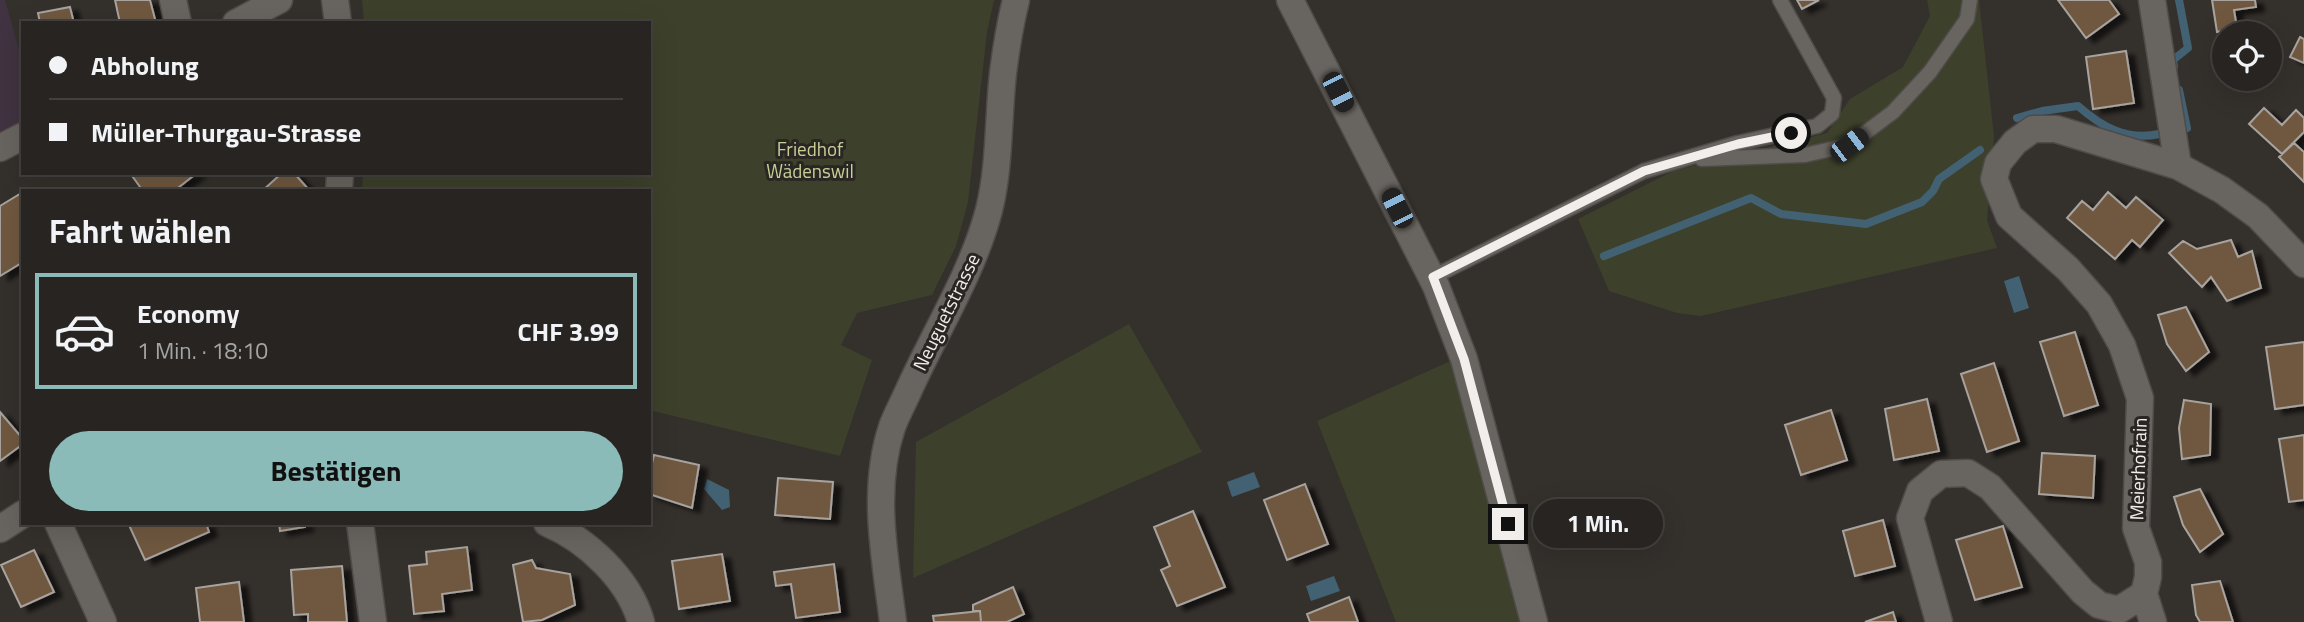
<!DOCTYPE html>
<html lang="de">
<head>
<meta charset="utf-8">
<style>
	:root { --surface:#272421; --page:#2f2c2a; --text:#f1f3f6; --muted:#a4a4a5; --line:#43413f; --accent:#8bbbb9 }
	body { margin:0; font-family:"Titillium Web",sans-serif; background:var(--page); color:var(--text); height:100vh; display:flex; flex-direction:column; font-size:26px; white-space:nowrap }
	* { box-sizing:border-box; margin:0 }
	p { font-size:23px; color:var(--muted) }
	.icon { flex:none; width:38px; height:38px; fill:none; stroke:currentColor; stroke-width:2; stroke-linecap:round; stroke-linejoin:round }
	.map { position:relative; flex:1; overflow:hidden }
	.panel { position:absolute; left:21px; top:189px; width:630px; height:336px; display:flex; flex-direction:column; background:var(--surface); border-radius:0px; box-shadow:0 7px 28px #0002,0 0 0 2px var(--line) }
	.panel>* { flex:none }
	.hud { position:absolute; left:21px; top:21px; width:630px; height:154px; border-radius:0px; box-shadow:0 7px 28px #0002,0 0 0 2px var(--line); display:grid; align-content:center; height:154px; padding:0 28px; background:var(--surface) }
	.tools { position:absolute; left:2212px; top:21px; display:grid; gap:14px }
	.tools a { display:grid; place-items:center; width:70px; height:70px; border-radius:50%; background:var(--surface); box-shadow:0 7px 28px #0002,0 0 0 2px var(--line); font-size:35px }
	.end { position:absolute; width:32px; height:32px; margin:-16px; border:9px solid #f1eeec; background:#111; box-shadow:0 0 0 4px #111 }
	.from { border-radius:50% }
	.bubble { position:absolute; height:49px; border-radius:24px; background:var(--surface); box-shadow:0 7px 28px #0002,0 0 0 2px var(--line); font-size:23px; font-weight:700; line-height:49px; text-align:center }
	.car { position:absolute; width:21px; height:42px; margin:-21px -10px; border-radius:9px; box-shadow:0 0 5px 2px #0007; background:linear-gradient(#222 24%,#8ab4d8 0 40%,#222 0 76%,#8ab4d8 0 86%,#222 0) }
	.hud b { display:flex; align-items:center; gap:24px; height:66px; font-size:26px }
	.hud b+b { border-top:2px solid var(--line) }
	.hud i { width:18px; height:18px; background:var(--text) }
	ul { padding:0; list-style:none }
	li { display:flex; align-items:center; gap:21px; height:116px; margin:0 14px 10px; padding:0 14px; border:4px solid transparent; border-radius:0px }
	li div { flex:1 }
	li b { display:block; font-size:26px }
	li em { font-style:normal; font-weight:700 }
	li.on { border-color:var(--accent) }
	li>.icon { width:63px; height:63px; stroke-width:1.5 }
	h2 { padding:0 28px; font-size:32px; line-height:84px }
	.primary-button { display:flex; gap:14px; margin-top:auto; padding:14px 28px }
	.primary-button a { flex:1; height:80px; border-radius:42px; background:var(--accent); color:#111; font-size:28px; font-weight:700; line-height:80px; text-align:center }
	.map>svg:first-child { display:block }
</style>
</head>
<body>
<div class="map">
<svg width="2304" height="622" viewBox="0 0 2304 622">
	<defs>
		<filter id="shadow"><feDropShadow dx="8" dy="4.5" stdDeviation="2" flood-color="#0009"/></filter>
	</defs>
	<rect width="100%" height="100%" fill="#34302c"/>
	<path fill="#413341" d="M0,0H5L23,64V123L0,135Z"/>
	<path fill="#3d402a" d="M362,0H994L987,32L968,202L956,246L932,295L857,313L841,345L872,360L840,456L649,410V191H362L363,173H649V23H364Z
		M1927,0H1979L1994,136L1987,220L1997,248L1701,316L1677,313L1609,291L1578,219L1673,171L1827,133L1850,99L1903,67L1930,16Z
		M1129,324L1202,452L913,578L916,442Z
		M1455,359L1524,622H1396L1317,421Z"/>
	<path fill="#426274" d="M2019,276L2029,308L2014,313L2004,281Z
		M1254,472L1260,487L1232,497L1227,482Z
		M707,479L729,490L730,507L722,510L704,489Z
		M1334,576L1340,591L1311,601L1306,586Z"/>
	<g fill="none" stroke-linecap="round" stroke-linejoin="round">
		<path stroke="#426274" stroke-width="8" d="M2174,67L2173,60L2188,48L2179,0
			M2179,90L2187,128
			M2017,118L2042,111L2078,106C2102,127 2126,141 2159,134
			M1604,256L1751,198L1781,214L1866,224L1922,202L1933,191L1939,179L1980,150"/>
	</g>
	<path fill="#6f5941" stroke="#a8a39f" stroke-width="2" filter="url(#shadow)" d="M115,0H150L156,23H120Z
		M1797,0H1819L1802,9Z
		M2058,0H2109L2119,14L2086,38Z
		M2212,0H2255L2256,7L2234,10L2237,28L2217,32Z
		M70,7L74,23H40L38,13Z
		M2262,27L2263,33H2224V52L2221,33Z
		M2300,37L2304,39V63L2290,57Z
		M2126,51L2134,103L2093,109L2086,57Z
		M2264,108L2282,125L2296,110L2304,118V132L2282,154L2249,124Z
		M2294,143L2304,152V182L2279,157Z
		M130,173H197L174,191H143Z
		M282,173H294L310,191H262Z
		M23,192V262L0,276V206Z
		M2108,192L2126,208L2136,197L2163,220L2140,247L2132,240L2115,259L2067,218L2082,201L2093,210Z
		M2231,240L2238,257L2252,251L2261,288L2227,301L2211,277L2202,287L2169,253L2183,241L2197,249Z
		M2186,307L2209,352L2186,371L2167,344L2158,315Z
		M2075,332L2098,405L2064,416L2040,342Z
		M2304,342V405L2275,409L2266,347Z
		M1994,363L2019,441L1987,452L1961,374Z
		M1927,399L1939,451L1894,460L1885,409Z
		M2184,400L2211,404L2210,455L2182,459L2179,428Z
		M1831,410L1847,460L1801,475L1785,425Z
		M0,412L23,439V444L0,461Z
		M2304,435V500L2289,502L2279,439Z
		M2042,453L2095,456L2093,498L2039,494Z
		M654,455L699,465L692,508L649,494V475Z
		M778,478L833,482L830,519L775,515Z
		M1305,484L1328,544L1287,560L1264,500Z
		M2200,489L2223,534L2200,552L2183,525L2174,497Z
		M1193,511L1225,587L1177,606L1161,570L1170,566L1154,527Z
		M1883,520L1895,566L1855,576L1843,531Z
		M128,523H206L209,532L145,560Z
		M279,523H305V527L280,531Z
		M2003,526L2022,587L1975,600L1956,540Z
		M467,547L472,590L442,594L444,611L414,614L409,566L427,564L426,552Z
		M34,550L54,592L21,607L1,565Z
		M722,554L730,601L679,609L672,561Z
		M532,560L536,568L570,574L575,605L542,620L523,622L513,565Z
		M834,564L840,612L796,618L791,584L776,586L774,572Z
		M342,566L347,622H308V614L294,615L291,570Z
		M2220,581L2233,622H2200L2196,615L2192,585Z
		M239,582L244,622H200L196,588Z
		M1013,587L1024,614L1007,622H981L980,611H973V605Z
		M1349,597L1358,622H1310L1307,614Z
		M980,611L981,622H934L933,616Z
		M1893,612L1896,622H1865Z"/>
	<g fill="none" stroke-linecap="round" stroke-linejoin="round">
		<g stroke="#4f4b49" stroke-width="17">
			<path id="lane" d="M1702,159L1805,155L1849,145L1893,112L1930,72L1967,19L1970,0
				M1433,277L1644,171L1738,143L1817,126L1832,114L1834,98L1780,0"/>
		</g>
		<g stroke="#4f4b49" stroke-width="29">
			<path id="street" d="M173,0L178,23
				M335,0L338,23
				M1290,0L1436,286L1464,359L1534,622
				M2152,0L2178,166
				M236,23L279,0
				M0,148L23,136
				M339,191L340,173
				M58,523L103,622
				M360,523L373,622
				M547,523C587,540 629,579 641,622
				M0,529L23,514
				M2144,594L2153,622
				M893,622C885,558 871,490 892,427C896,416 902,405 907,394C934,333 972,275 989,210C1000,166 998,118 1003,73C1006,49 1010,24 1016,0
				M1939,622L1910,518L1920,491L1941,474L1968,473L1990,487L2083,592L2099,605L2119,610L2144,594L2148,577V562L2136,528L2140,398L2122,345L2099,304L2068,269L2009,216L1994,179L1998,163L2015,142L2033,129H2056L2178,166L2222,190L2258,216L2304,264"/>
		</g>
		<use href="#lane" stroke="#68645f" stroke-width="14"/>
		<use href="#street" stroke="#68645f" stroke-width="26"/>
	</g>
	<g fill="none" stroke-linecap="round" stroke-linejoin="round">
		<path stroke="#f1eeec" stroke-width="9" d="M1508,524L1464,359L1433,277L1644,171L1738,144L1791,133"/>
	</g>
	<g text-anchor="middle" stroke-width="6" stroke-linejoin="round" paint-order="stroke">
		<g font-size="19" fill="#c7cf95" stroke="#2a2623">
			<text x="810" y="156">Friedhof<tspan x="810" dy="22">Wädenswil</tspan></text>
		</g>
		<g font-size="19" fill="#f1eeec" stroke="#2a2623">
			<text transform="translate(946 312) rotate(-64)" y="7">Neuguetstrasse</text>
			<text transform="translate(2138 469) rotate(-88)" y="7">Meierhofrain</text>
		</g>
	</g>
</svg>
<div class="tools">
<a><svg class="icon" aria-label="locate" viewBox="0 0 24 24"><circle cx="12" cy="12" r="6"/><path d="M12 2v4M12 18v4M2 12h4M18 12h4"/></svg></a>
</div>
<i class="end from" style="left:1791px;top:133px"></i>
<i class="end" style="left:1508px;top:524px"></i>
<div class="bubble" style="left:1533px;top:499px;width:130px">1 Min.</div>
<i class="car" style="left:1338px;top:92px;rotate:153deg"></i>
<i class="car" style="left:1849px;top:145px;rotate:53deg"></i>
<i class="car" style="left:1397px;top:208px;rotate:333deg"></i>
<div class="hud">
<b><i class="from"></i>Abholung</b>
<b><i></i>Müller-Thurgau-Strasse</b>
</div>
<section class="panel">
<h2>Fahrt wählen</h2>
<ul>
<li class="on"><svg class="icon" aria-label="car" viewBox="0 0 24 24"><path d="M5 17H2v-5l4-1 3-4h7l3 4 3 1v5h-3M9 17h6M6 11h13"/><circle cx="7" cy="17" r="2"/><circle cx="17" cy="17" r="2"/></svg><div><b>Economy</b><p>1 Min. · 18:10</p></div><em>CHF 3.99</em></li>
</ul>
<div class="primary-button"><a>Bestätigen</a></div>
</section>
</div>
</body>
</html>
